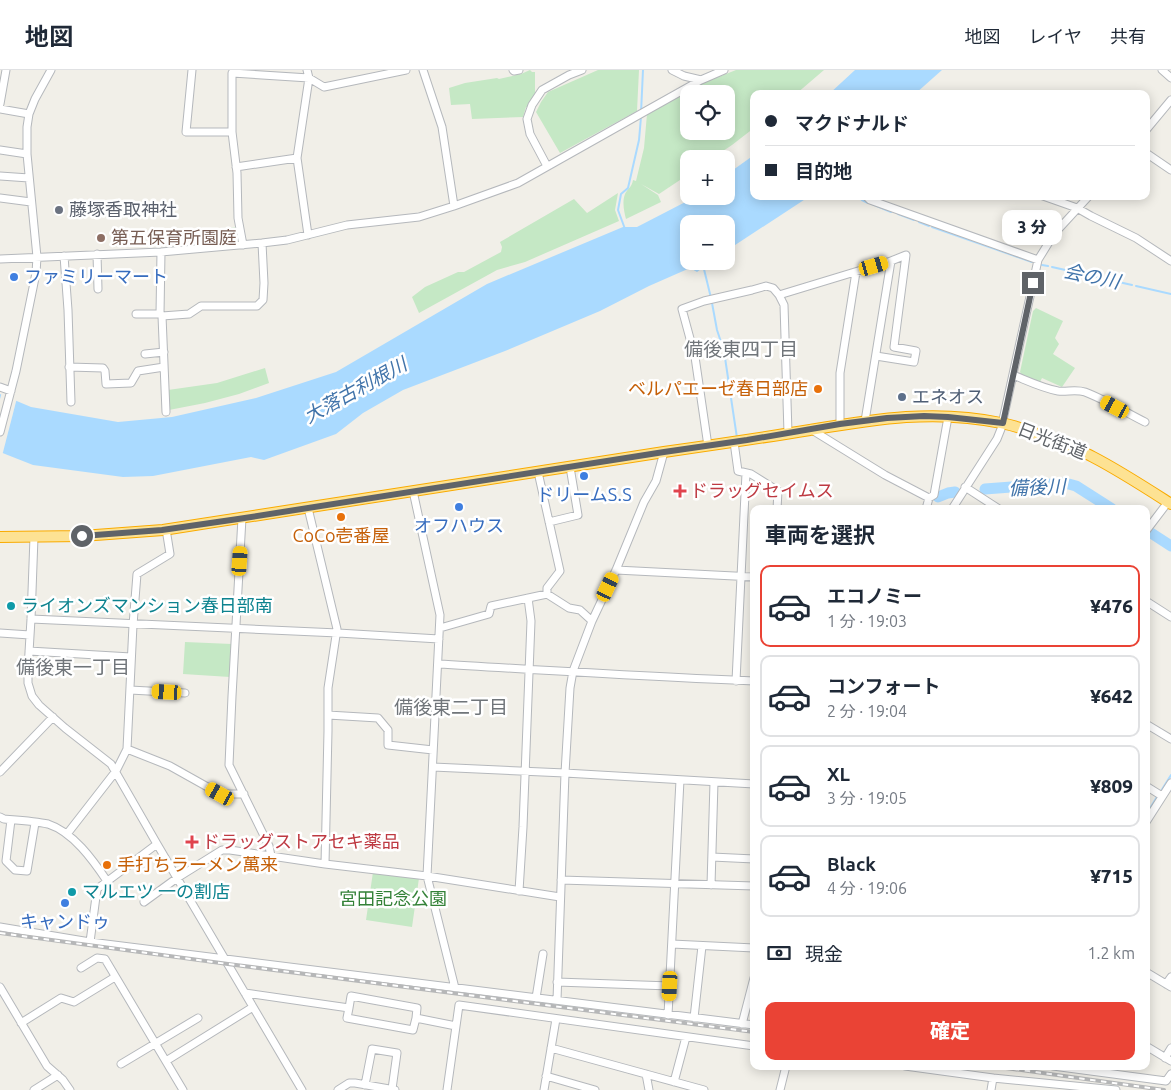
<!DOCTYPE html>
<html lang="ja">
<head>
<meta charset="utf-8">
<style>
	:root { --surface:#fff; --page:#f6f6f7; --text:#1f2937; --muted:#747a83; --line:#e0e1e3; --accent:#ea4335 }
	body { margin:0; font-family:Ubuntu,"Noto Sans JP",sans-serif; background:var(--page); color:var(--text); height:100vh; display:flex; flex-direction:column; font-size:19px; white-space:nowrap }
	* { box-sizing:border-box; margin:0 }
	p { font-size:16px; color:var(--muted) }
	.icon { flex:none; width:28px; height:28px; fill:none; stroke:currentColor; stroke-width:2; stroke-linecap:round; stroke-linejoin:round }
	.map { position:relative; flex:1; overflow:hidden }
	.side { position:absolute; left:750px; top:435px; width:400px; height:565px; display:flex; flex-direction:column; background:var(--surface); border-radius:10px; box-shadow:0 2px 12px #0003 }
	.side>* { flex:none }
	.banner { position:absolute; left:750px; top:20px; width:400px; height:110px; border-radius:10px; box-shadow:0 2px 12px #0003; display:grid; align-content:center; height:110px; padding:0 15px; background:var(--surface) }
	.controls { position:absolute; left:680px; top:15px; display:grid; gap:10px }
	.controls a { display:grid; place-items:center; width:55px; height:55px; border-radius:10px; background:var(--surface); box-shadow:0 2px 12px #0003; font-size:25px }
	.end { position:absolute; width:22px; height:22px; margin:-11px; border:6px solid #5f6368; background:#fff; box-shadow:0 0 0 2px #fff }
	.from { border-radius:50% }
	.bubble { position:absolute; height:35px; border-radius:10px; background:var(--surface); box-shadow:0 2px 12px #0003; font-size:16px; font-weight:800; line-height:35px; text-align:center }
	.car { position:absolute; width:15px; height:30px; margin:-15px -8px; border-radius:6px; box-shadow:0 0 4px 1px #0007; background:linear-gradient(#f5c518 24%,#345 0 40%,#f5c518 0 76%,#345 0 86%,#f5c518 0) }
	.banner b { display:flex; align-items:center; gap:18px; height:48px; font-size:19px }
	.banner b+b { border-top:1px solid var(--line) }
	.banner i { width:12px; height:12px; background:var(--text) }
	ul { padding:0; list-style:none }
	li { display:flex; align-items:center; gap:15px; height:82px; margin:0 10px 8px; padding:0 5px; border:2px solid var(--line); border-radius:10px }
	li div { flex:1 }
	li b { display:block; font-size:19px }
	li em { font-style:normal; font-weight:800 }
	li.current { border-color:var(--accent) }
	li>.icon { width:45px; height:45px; stroke-width:1.5 }
	h2 { padding:0 15px; font-size:22px; line-height:60px }
	.pay { display:flex; align-items:center; gap:12px; height:55px; padding:0 15px; font-size:19px }
	.pay p { margin-inline-start:auto }
	.button { display:flex; gap:10px; margin-top:auto; padding:10px 15px }
	.button a { flex:1; height:58px; border-radius:10px; background:var(--accent); color:#fff; font-size:20px; font-weight:800; line-height:58px; text-align:center }
	header { display:flex; align-items:center; gap:30px; box-sizing:border-box; height:70px; padding:0 25px; background:var(--surface); border-bottom:1px solid var(--line) }
	header strong { font-size:24px }
	nav { display:flex; gap:28px; margin-inline-start:auto; font-size:18px }
	.map>svg:first-child { display:block }
</style>
</head>
<body>
<header>
<strong>地図</strong>
<nav><a>地図</a><a>レイヤ</a><a>共有</a></nav>
</header>
<div class="map">
<svg width="1171" height="1020" viewBox="0 0 1171 1020">
	<rect width="100%" height="100%" fill="#f1efe8"/>
	<path fill="#c5e8c5" fill-rule="evenodd" d="M530,0L532,2H535V23L528,37H526L523,47L472,49L470,34L451,35L449,18L465,13L497,8L499,9L521,4Z
		M598,0H639L637,41L560,83L536,42L541,32L548,22Z
		M736,0H824L796,24H754V58L732,75L711,89H689V104L659,124L641,114L658,125L661,132L626,149C624,141 622,132 625,124C628,118 632,117 633,110L636,111L644,78L647,44L706,12ZM689,24H726V61H689Z
		M618,123L615,140L619,151L525,192L497,200L419,243L412,227L425,217L458,202H464L501,182L502,177L500,172L574,129L587,143Z
		M237,157L239,171L237,173L225,174L223,159Z
		M1036,238L1063,251L1055,268L1059,274L1053,284L1075,298L1062,317L1042,308L1040,312L1022,305L1020,302L1033,241Z
		M265,298L269,313L239,324L205,333L169,340L168,320L217,313Z
		M185,572L232,574L230,607L183,604Z
		M373,802L419,808L412,857L366,850Z"/>
	<path fill="#aadaff" d="M855,0H942L915,24H829Z
		M754,85V126H810L726,181V154H689V191H712L697,202L690,198L649,216L600,241L505,281L403,320L363,343L336,364L264,390L251,387L153,406L123,407L33,395L0,382V324L31,337L118,352L172,347L256,328L336,302L487,214L623,157H637L697,126H726V105Z"/>
	<path fill="#f1efe8" d="M2,322L17,328L2,386L0,385V329Z"/>
	<g fill="none" stroke-linecap="round" stroke-linejoin="round">
		<path stroke="#aadaff" stroke-width="2" d="M641,43L643,0
			M857,126L862,130L868,133
			M872,134L891,142
			M898,144L914,150
			M919,152L929,156
			M932,157L1032,192
			M625,159L618,140L621,124L628,118L639,70L641,47
			M702,191L711,228
			M1042,195L1048,196
			M1052,197L1132,215
			M1136,216L1171,224
			M712,233L717,260L724,281L737,368
			M1161,721L1171,705
			M1146,745L1158,725"/>
		<path stroke="#aadaff" stroke-width="11" d="M985,419L1065,413L1076,416L1112,439
			M938,427L948,423L955,422
			M1151,463L1171,476"/>
		<g stroke="#b5b8bc" stroke-width="9">
			<path id="minor" d="M192,0L186,62H232
				M307,0L309,8L297,88L308,165
				M423,0L442,57L454,136
				M513,0L514,1L519,0
				M672,0L684,6L701,10
				M1162,0L1171,8
				M0,34L6,0
				M0,39L29,44
				M1146,60L1171,30
				M0,80L27,84
				M1146,83L1171,100
				M547,96L530,64L527,49L532,35L542,20L569,5L582,0
				M236,97L297,88
				M0,106L29,108
				M866,126L870,130L1038,190
				M1043,126L1077,138L1091,146L1136,168L1171,191
				M0,128L31,132
				M243,175L238,148L237,103L232,62V3L309,8L324,17L406,0
				M161,182L160,244L162,246L166,342
				M97,184L98,219
				M64,186L68,240L71,332
				M0,189L161,182L262,173L287,170L347,155L419,147L454,136L518,113L644,42L701,10L724,0
				M779,225L891,191L906,185L894,277L916,281L914,292L876,286
				M136,244H160
				M162,246L189,244L201,236H257L263,230L264,213L262,173
				M145,284L164,282
				M69,297L103,298L105,301L106,314L131,313L138,301L164,297
				M1013,305C1028,311 1042,318 1058,321C1067,322 1076,319 1085,322C1106,330 1125,342 1145,352
				M0,317L11,321
				M865,351L891,191
				M840,355V303L856,202
				M812,360L885,405L929,428
				M0,362L16,301L36,203L37,187L27,84V57L29,44L35,29L51,0
				M734,372L738,401L751,404L778,421L777,439
				M708,376L695,287L682,239L704,231L752,220L766,216L773,218L779,225L784,235L788,363
				M538,402L560,501L547,518V524
				M965,417L999,439
				M413,421L440,545L427,806L455,918
				M308,438L337,559L328,618V661L325,794
				M926,439L929,428L934,425L948,347
				M952,439L997,369L1001,359L1038,190L1054,164L1089,126
				M242,448L232,626L229,695L269,776L271,786
				M549,452L578,445L570,397
				M1146,461L1168,432
				M34,467L31,549L28,599V613L32,626L39,635L65,658L111,694L157,774L302,1020
				M616,500L754,507
				M1146,531L1171,547
				M31,549L338,563L439,569
				M440,558L489,544L491,536L547,524L569,538L580,540L592,551
				M0,563L30,565
				M29,581L131,587
				M438,594C543,600 648,607 754,611
				M736,611L746,403
				M130,620L185,623
				M328,645L378,648L388,660V675L433,680
				M1146,654L1171,669
				M127,679L170,696L220,724H244
				M433,697L565,703L754,714
				M0,702L53,647
				M1146,716L1162,726
				M0,747L4,749C17,750 35,751 48,754C73,762 93,790 107,811
				M11,750L6,791L15,800L27,801L35,753
				M1146,752L1171,713
				M67,764L116,701L127,679L133,555L137,504L170,484L166,459
				M712,787L754,789
				M561,810L754,816
				M711,815L714,712
				M519,821L523,757L531,551L528,528
				M144,832L177,808L222,780H230L325,794L427,806L560,827
				M0,857L90,872L754,955
				M90,872L97,819L157,774
				M672,874L754,878
				M81,898L97,888L105,889L183,1020
				M1146,902L1171,917
				M557,912L670,916
				M1166,914L1171,907
				M0,917L47,996L63,1010L70,1020
				M245,923L349,938L347,948L413,960L416,948L456,956
				M536,928L543,884
				M557,930L565,703L570,618L573,601L592,551L616,500L644,432L656,411L664,382
				M349,938L351,926L417,938L416,948
				M668,945L680,710
				M694,948L702,876
				M21,953L61,928L74,932L115,907
				M742,954L754,908
				M1146,976L1171,991
				M551,978L704,1020
				M1165,988L1171,978
				M166,991L253,937
				M121,994L198,948
				M905,996L993,1008L1116,1020
				M1053,996L1166,1011L1171,1004
				M646,1004L649,1020
				M546,1006L595,1020
				M674,1012L686,967
				M365,1015L372,979L397,983L392,1019
				M34,1020L58,1005
				M338,1020L349,1013H355L395,1020
				M447,1020L459,935L754,976
				M544,1020L556,949
				M780,1020L786,996
				M991,1020L993,1008"/>
		</g>
		<g stroke="#f9ab00" stroke-width="12">
			<path id="highway" d="M0,467L82,466L163,460L664,382C713,375 761,368 810,360C876,349 935,339 1001,353C1016,356 1031,361 1045,367C1061,373 1078,379 1093,387C1120,401 1146,418 1171,434"/>
		</g>
		<use href="#minor" stroke="#fff" stroke-width="7"/>
		<use href="#highway" stroke="#fde293" stroke-width="10"/>
		<g stroke="#b6b7b8" stroke-width="4">
			<path id="rail" d="M0,863L228,894L754,962
				M992,996L1164,1020"/>
		</g>
		<use href="#rail" stroke="#fff" stroke-width="2" stroke-dasharray="5.5" stroke-linecap="butt"/>
	</g>
	<g fill="none" stroke-linecap="round" stroke-linejoin="round">
		<path stroke="#5f6368" stroke-width="6" d="M82,466L162,460L238,449L664,382L747,370L840,354L887,348L924,346L948,347L1003,353L1033,213"/>
	</g>
	<circle fill="#6b7280" stroke="#fff" stroke-width="2" cx="59" cy="140" r="5"/>
	<circle fill="#8d6e63" stroke="#fff" stroke-width="2" cx="101" cy="168" r="5"/>
	<g fill="#3f7fe0" stroke="#fff" stroke-width="2">
		<circle cx="14" cy="207" r="5"/>
		<circle cx="584" cy="406" r="5"/>
		<circle cx="459" cy="437" r="5"/>
		<circle cx="65" cy="833" r="5"/>
	</g>
	<g fill="#e8710a" stroke="#fff" stroke-width="2">
		<circle cx="818" cy="319" r="5"/>
		<circle cx="341" cy="447" r="5"/>
		<circle cx="107" cy="795" r="5"/>
	</g>
	<circle fill="#5c6f8a" stroke="#fff" stroke-width="2" cx="902" cy="327" r="5"/>
	<g fill="#e0444e" stroke="#fff" stroke-width="2">
		<path d="M677.5 413.5h5v5h5v5h-5v5h-5v-5h-5v-5h5z"/>
		<path d="M189.5 764.5h5v5h5v5h-5v5h-5v-5h-5v-5h5z"/>
	</g>
	<g fill="#0f9aa8" stroke="#fff" stroke-width="2">
		<circle cx="11" cy="536" r="5"/>
		<circle cx="72" cy="822" r="5"/>
	</g>
	<g text-anchor="middle" stroke-width="5" stroke-linejoin="round" paint-order="stroke">
		<g font-size="18" fill="#5b616d" stroke="#fff" text-anchor="start">
			<text x="69" y="146">藤塚香取神社</text>
		</g>
		<g font-size="18" fill="#785e54" stroke="#fff" text-anchor="start">
			<text x="111" y="174">第五保育所園庭</text>
		</g>
		<g font-size="18" fill="#366cbe" stroke="#fff">
			<text x="24" y="213" text-anchor="start">ファミリーマート</text>
			<text x="584" y="431">ドリームS.S</text>
			<text x="459" y="462">オフハウス</text>
			<text x="65" y="858">キャンドゥ</text>
		</g>
		<g font-size="18" fill="#c56008" stroke="#fff" text-anchor="end">
			<text x="808" y="325">ベルパエーゼ春日部店</text>
			<text x="341" y="472" text-anchor="middle">CoCo壱番屋</text>
			<text x="117" y="801" text-anchor="start">手打ちラーメン萬来</text>
		</g>
		<g font-size="18" fill="#4e5e75" stroke="#fff" text-anchor="start">
			<text x="912" y="333">エネオス</text>
		</g>
		<g font-size="18" fill="#5f6368" stroke="#fff">
			<text transform="translate(1052 371) rotate(21)" y="6">日光街道</text>
		</g>
		<g font-size="18" fill="#be3a42" stroke="#fff" text-anchor="start">
			<text x="690" y="427">ドラッグセイムス</text>
			<text x="202" y="778">ドラッグストアセキ薬品</text>
		</g>
		<g font-size="18" fill="#0d838f" stroke="#fff" text-anchor="start">
			<text x="21" y="542">ライオンズマンション春日部南</text>
			<text x="82" y="828">マルエツ 一の割店</text>
		</g>
		<g font-size="18" fill="#348238" stroke="#fff">
			<text x="393" y="835">宮田記念公園</text>
		</g>
		<g font-size="19" font-style="italic" fill="#4174aa" stroke="#fff">
			<text transform="translate(1092 206) rotate(12)" y="7">会の川</text>
			<text transform="translate(355 320) rotate(-29)" y="7">大落古利根川</text>
			<text transform="translate(1037 417) rotate(-2)" y="7">備後川</text>
		</g>
		<g font-size="19" fill="#70757a" stroke="#fff">
			<text x="741" y="286">備後東四丁目</text>
			<text x="73" y="604">備後東一丁目</text>
			<text x="451" y="644">備後東二丁目</text>
		</g>
	</g>
</svg>
<div class="controls">
<a><svg class="icon" aria-label="locate" viewBox="0 0 24 24"><circle cx="12" cy="12" r="6"/><path d="M12 2v4M12 18v4M2 12h4M18 12h4"/></svg></a>
<a>+</a>
<a>−</a>
</div>
<i class="end from" style="left:82px;top:466px"></i>
<i class="end" style="left:1033px;top:213px"></i>
<div class="bubble" style="left:1002px;top:140px;width:60px">3 分</div>
<i class="car" style="left:874px;top:196px;rotate:74deg"></i>
<i class="car" style="left:1115px;top:337px;rotate:298deg"></i>
<i class="car" style="left:240px;top:491px;rotate:4deg"></i>
<i class="car" style="left:608px;top:517px;rotate:25deg"></i>
<i class="car" style="left:167px;top:622px;rotate:273deg"></i>
<i class="car" style="left:220px;top:724px;rotate:299deg"></i>
<i class="car" style="left:670px;top:916px;rotate:183deg"></i>
<div class="banner">
<b><i class="from"></i>マクドナルド</b>
<b><i></i>目的地</b>
</div>
<section class="side">
<h2>車両を選択</h2>
<ul>
<li class="current"><svg class="icon" aria-label="car" viewBox="0 0 24 24"><path d="M5 17H2v-5l4-1 3-4h7l3 4 3 1v5h-3M9 17h6M6 11h13"/><circle cx="7" cy="17" r="2"/><circle cx="17" cy="17" r="2"/></svg><div><b>エコノミー</b><p>1 分 · 19:03</p></div><em>¥476</em></li>
<li><svg class="icon" aria-label="car" viewBox="0 0 24 24"><path d="M5 17H2v-5l4-1 3-4h7l3 4 3 1v5h-3M9 17h6M6 11h13"/><circle cx="7" cy="17" r="2"/><circle cx="17" cy="17" r="2"/></svg><div><b>コンフォート</b><p>2 分 · 19:04</p></div><em>¥642</em></li>
<li><svg class="icon" aria-label="car" viewBox="0 0 24 24"><path d="M5 17H2v-5l4-1 3-4h7l3 4 3 1v5h-3M9 17h6M6 11h13"/><circle cx="7" cy="17" r="2"/><circle cx="17" cy="17" r="2"/></svg><div><b>XL</b><p>3 分 · 19:05</p></div><em>¥809</em></li>
<li><svg class="icon" aria-label="car" viewBox="0 0 24 24"><path d="M5 17H2v-5l4-1 3-4h7l3 4 3 1v5h-3M9 17h6M6 11h13"/><circle cx="7" cy="17" r="2"/><circle cx="17" cy="17" r="2"/></svg><div><b>Black</b><p>4 分 · 19:06</p></div><em>¥715</em></li>
</ul>
<div class="pay"><svg class="icon" aria-label="cash" viewBox="0 0 24 24"><path d="M3 7h18v10H3z"/><circle cx="12" cy="12" r="2"/></svg>現金<p>1.2 km</p></div>
<div class="button"><a>確定</a></div>
</section>
</div>
</body>
</html>
